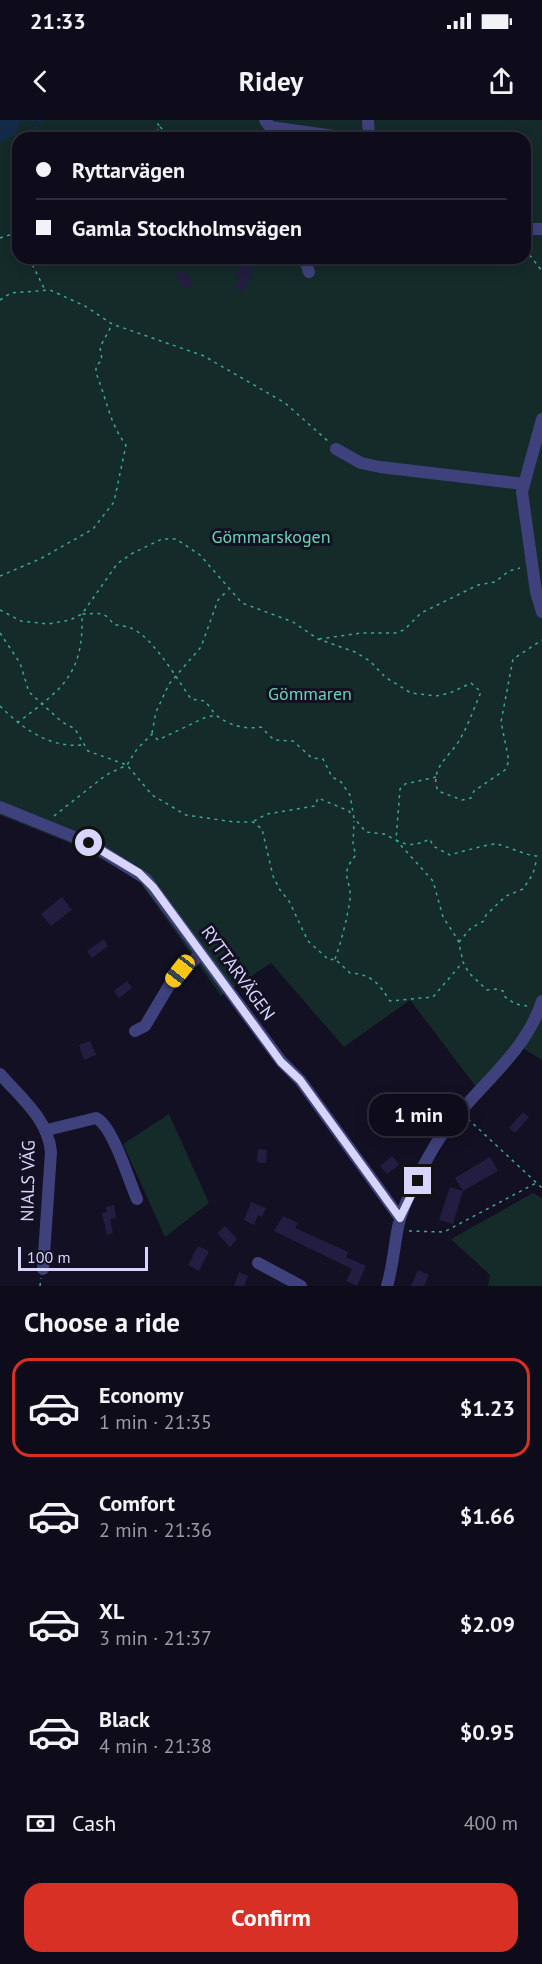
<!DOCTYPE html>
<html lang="en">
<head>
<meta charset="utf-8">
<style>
	:root { --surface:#0e0c1a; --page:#171523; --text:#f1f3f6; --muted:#9b9ba2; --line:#2e2c39; --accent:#d93025 }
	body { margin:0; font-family:"PT Sans",sans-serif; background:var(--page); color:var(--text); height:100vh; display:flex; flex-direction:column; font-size:22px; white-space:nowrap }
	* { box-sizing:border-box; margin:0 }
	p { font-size:20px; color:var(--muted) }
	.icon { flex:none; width:33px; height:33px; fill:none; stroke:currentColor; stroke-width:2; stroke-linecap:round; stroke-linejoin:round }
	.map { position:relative; height:1166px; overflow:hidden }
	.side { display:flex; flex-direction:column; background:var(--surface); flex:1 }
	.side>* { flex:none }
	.hud { position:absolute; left:12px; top:12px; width:519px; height:132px; border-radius:18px; box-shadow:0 3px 15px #0003,0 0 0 2px var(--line); display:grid; align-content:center; height:132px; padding:0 24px; background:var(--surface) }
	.scale { position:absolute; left:18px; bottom:15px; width:130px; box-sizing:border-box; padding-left:6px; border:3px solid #d7d5fb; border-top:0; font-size:16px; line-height:21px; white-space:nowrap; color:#d7d5fb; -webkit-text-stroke:4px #121022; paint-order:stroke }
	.end { position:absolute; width:27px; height:27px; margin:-14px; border:8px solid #d7d5fb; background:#111; box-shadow:0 0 0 3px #111 }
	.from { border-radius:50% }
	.bubble { position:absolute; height:42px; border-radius:18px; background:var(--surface); box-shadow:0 3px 15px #0003,0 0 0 2px var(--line); font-size:20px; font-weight:600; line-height:42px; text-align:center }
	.car { position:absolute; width:18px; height:36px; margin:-18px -9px; border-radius:8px; box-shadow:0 0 4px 2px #0007; background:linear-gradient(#f5c518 24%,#345 0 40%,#f5c518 0 76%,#345 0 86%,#f5c518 0) }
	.hud b { display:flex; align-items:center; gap:21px; height:57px; font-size:22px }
	.hud b+b { border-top:2px solid var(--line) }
	.hud i { width:15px; height:15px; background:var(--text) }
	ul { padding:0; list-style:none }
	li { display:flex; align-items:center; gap:18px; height:99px; margin:0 12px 9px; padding:0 12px; border:3px solid transparent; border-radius:18px }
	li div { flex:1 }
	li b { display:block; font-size:22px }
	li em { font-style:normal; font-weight:600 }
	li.active { border-color:var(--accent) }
	li>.icon { width:54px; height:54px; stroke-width:1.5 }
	h2 { padding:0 24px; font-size:27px; line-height:72px }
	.pay { display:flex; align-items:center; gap:15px; height:66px; padding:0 24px; font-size:22px }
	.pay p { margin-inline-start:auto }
	.action { display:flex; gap:12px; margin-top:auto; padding:12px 24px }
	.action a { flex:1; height:69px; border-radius:18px; background:var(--accent); color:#fff; font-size:24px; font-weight:600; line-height:69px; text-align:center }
	.status { display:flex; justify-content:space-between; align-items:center; height:42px; padding:0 30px; background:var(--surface); direction:ltr }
	.status svg { height:16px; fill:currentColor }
	header { display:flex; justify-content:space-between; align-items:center; height:78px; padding:0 24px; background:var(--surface); font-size:27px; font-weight:600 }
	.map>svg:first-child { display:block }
</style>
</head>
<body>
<div class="status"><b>21:33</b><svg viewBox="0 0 49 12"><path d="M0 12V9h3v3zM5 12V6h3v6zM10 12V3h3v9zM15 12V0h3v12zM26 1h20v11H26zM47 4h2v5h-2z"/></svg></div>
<header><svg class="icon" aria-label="back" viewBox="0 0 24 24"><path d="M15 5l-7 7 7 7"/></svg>Ridey<svg class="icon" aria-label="share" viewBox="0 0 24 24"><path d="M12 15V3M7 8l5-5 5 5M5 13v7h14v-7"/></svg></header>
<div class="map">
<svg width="542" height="1166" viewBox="0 0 542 1166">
	<rect width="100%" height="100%" fill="#121022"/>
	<path fill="#142b29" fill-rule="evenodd" d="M0,0H542V940L519,926L480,972L410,880L344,927L271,843L221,876L139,761L82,728L0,695ZM18,18H525V138H18Z
		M169,994L209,1083L165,1117L123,1024Z
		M533,1073L542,1078V1166H488L490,1155L451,1119Z"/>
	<path fill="#142b47" d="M0,0H22L16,14L0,23Z"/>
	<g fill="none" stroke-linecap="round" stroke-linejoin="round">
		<path stroke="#142b47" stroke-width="2" d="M18,1L40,0
			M18,16L31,10L42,0"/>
	</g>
	<path fill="#231e41" d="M240,145L254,149L243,172L235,168L240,158L235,155Z
		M184,150L193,164L184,169L176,155Z
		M62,777L72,790L51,806L41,794Z
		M104,819L108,826L92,838L87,831Z
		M127,861L132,868L119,878L114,871Z
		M90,921L96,935L84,940L79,925Z
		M406,982L421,1001L411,1009L394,991Z
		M523,992L529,997L515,1013L509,1008Z
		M258,1029L267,1030L266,1043L257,1042Z
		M392,1036L399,1045L387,1054L380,1046Z
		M490,1037L498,1051L463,1071L455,1058Z
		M450,1067L463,1071L453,1104L439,1100Z
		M251,1082L266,1088L262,1097L258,1095L254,1105L244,1100Z
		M114,1085L116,1098L110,1099L113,1113L107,1115L102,1093L107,1092L106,1087Z
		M283,1096L298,1103L295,1108L348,1132L346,1137L366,1146L357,1166L346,1161L352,1149L274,1111Z
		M225,1106L237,1119L230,1127L217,1113Z
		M198,1126L209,1131L199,1151L188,1145Z
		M418,1150L429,1155L424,1166H411Z
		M239,1152L248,1156L244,1166H234Z"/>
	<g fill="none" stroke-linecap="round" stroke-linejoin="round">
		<path stroke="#3aa99b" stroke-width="1.5" stroke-dasharray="3 4.5" stroke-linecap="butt" d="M160,7L172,18
			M152,18L160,7L155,0
			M0,118L18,112
			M525,129L542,151
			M29,138L45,170
			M0,180L11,173L50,170L85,186L112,204L204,236L285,283L329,322
			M0,456L40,439L93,409L114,382L126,325C110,305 106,277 96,253V246L102,240L100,227L112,205
			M0,490L21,501L48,504L70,500L82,494L117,444L131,434L162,419H176L200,435L242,483L293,502L318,519L355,532L370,541L385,557L411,573L436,576L450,573L471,563L481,572C474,588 468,606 459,621C449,637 429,649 438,671L462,680L471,678L474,671L505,650L509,641L501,602L513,539L542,520
			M0,513L20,543L29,572L62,602L75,609L88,631L127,645L152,675L186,695L234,702H253L262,709L273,756L280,770L289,781L308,821L329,840L335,839L350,853C372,854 379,864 390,881L433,877L463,842L469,853L487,870L497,869L503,871L504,876L515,884L527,886
			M319,519L361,513H395L404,510L421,493L478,465L495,462L509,451L520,448
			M0,586C22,608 49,628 82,625
			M17,603C62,569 84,555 82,494C97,494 105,490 113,504C119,506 126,506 131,508C153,517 177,559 191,579L205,581L215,594
			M152,613L156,592L169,564L201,527L218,480L228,470
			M436,657L405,664L400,669L396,720C409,727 417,725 430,719L433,726L450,735C456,733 493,723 496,724C512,727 526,737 542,736
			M54,696L106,655L127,645L137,629L152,614L158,620L204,598L216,595C228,605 245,610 261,607L274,620L293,621L312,638L323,639L332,657L341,662L350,675L354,698L366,712L384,714L396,720L433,761L443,797L458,820L463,841
			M254,701L267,694L315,686L318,678L349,691L353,697
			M459,822L471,808L484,801L486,795L506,776L523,769L533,754L537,738
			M335,839C341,823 348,795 350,779C352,759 338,756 356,735L353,725L354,701
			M468,999L542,1068
			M409,1111L444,1112L536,1063
			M40,1166L41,1158"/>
		<path stroke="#3f417c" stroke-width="12" d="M265,0L270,7L348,18
			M368,0L369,18
			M525,109H542
			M304,138L309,152
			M542,299L522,372L536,472L542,492
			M336,329L361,343L380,347L524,364
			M0,687L89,723L146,759L281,941L300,960L400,1098
			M135,911L145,906L170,864L201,833
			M0,954C21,978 48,999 51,1032L43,1149
			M47,1010L96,998C113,1006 129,1061 137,1079
			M258,1143L301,1166
			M387,1166C393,1146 394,1127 398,1107C403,1083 427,1037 441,1016C473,969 524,937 542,881"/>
	</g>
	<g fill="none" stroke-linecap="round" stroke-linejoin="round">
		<path stroke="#d7d5fb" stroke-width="8" d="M89,723L139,753L153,767L281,942L300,960L400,1098L418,1061"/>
	</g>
	<g text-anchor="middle" stroke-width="6" stroke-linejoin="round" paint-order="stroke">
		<g font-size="18" fill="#68d4b2" stroke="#121022">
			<text x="271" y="423">Gömmarskogen</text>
			<text x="310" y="580">Gömmaren</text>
		</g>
		<g font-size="18" fill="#d7d5fb" stroke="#121022">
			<text transform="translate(238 853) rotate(54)" y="6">RYTTARVÄGEN</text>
			<text transform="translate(28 1061) rotate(-89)" y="6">NIALS VÄG</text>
		</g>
	</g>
</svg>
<div class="scale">100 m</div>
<i class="end from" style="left:89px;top:723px"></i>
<i class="end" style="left:418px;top:1061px"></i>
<div class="bubble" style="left:369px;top:974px;width:99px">1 min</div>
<i class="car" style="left:180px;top:851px;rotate:218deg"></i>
<div class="hud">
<b><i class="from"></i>Ryttarvägen</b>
<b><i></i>Gamla Stockholmsvägen</b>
</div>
</div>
<section class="side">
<h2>Choose a ride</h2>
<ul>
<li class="active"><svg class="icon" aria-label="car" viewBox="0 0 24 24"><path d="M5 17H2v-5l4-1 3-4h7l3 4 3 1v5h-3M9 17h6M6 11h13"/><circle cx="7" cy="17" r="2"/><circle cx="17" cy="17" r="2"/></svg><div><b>Economy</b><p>1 min · 21:35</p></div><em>$1.23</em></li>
<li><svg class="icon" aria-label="car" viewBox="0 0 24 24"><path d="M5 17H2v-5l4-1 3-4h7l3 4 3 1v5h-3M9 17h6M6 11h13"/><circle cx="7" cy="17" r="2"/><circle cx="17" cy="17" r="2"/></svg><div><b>Comfort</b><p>2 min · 21:36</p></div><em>$1.66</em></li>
<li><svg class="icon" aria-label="car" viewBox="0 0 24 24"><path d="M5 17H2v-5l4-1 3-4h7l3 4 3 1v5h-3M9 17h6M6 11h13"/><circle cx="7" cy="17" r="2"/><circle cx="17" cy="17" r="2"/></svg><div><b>XL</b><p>3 min · 21:37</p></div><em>$2.09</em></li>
<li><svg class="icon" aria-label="car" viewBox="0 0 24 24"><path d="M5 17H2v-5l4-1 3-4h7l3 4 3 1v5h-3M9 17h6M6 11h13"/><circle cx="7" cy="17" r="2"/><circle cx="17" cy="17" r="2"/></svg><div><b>Black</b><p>4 min · 21:38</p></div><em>$0.95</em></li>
</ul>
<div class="pay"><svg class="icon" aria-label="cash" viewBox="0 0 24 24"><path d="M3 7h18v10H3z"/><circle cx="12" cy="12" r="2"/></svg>Cash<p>400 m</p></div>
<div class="action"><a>Confirm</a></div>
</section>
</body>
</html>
